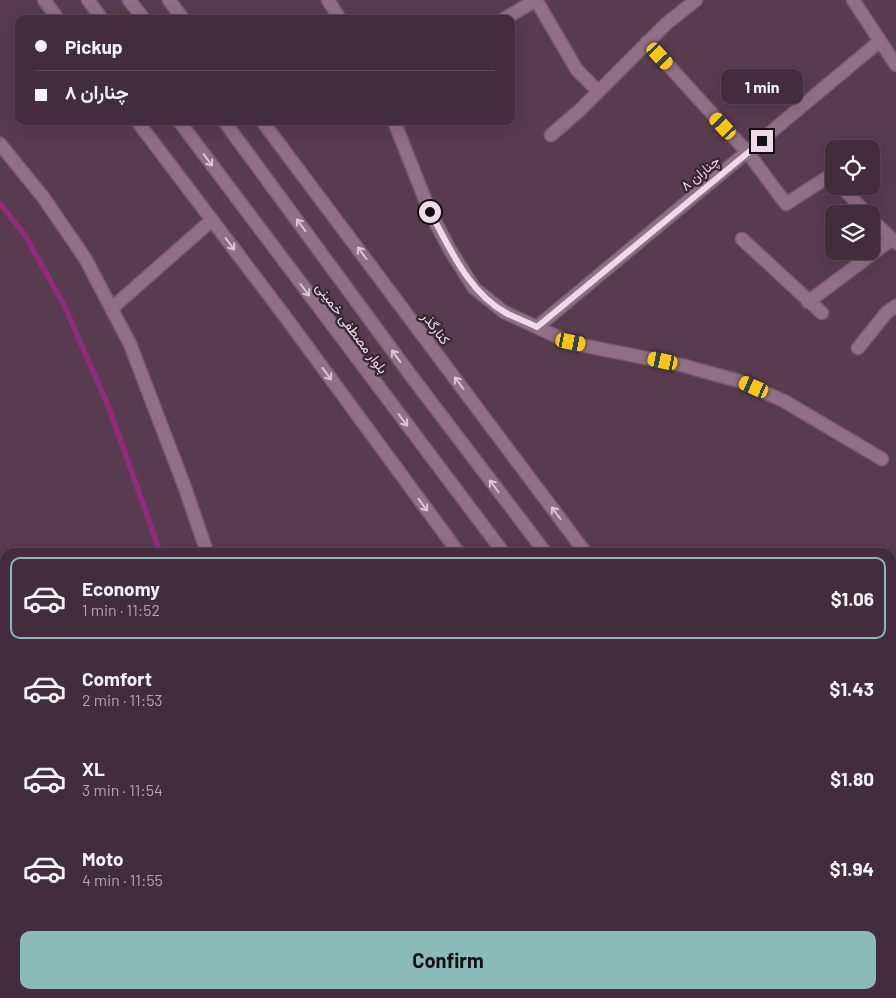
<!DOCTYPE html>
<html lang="en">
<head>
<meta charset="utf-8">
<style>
	:root { --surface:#432c3c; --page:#4d3847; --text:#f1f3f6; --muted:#afa7af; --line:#5b4856; --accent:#8bbbb9 }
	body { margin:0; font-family:Barlow,Vazirmatn,sans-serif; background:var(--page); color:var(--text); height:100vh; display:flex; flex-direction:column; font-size:19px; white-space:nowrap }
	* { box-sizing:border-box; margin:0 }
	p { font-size:16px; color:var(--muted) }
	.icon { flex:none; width:28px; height:28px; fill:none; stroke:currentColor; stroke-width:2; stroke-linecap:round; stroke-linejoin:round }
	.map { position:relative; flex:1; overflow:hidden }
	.drawer { position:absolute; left:0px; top:548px; width:896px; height:451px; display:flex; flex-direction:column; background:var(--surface); border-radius:15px 15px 0 0; box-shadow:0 5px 20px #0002,0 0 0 1px var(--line) }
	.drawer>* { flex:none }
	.guide { position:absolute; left:15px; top:15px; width:500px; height:110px; border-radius:10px; box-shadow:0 5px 20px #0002,0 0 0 1px var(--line); display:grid; align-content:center; height:110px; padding:0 20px; background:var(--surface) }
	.buttons { position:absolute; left:825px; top:140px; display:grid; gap:10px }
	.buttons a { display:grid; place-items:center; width:55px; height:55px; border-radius:10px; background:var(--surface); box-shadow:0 5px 20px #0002,0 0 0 1px var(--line); font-size:25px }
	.end { position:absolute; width:22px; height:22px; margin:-11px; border:6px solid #eddae6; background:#111; box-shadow:0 0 0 2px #111 }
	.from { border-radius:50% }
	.bubble { position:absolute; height:35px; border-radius:10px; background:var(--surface); box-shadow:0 5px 20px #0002,0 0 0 1px var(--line); font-size:16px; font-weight:700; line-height:35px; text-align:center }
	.car { position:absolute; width:15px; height:30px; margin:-15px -8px; border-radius:6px; box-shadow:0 0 4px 1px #0007; background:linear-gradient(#f5c518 24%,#345 0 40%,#f5c518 0 76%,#345 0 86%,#f5c518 0) }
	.guide b { display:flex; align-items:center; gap:18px; height:48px; font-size:19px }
	.guide b+b { border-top:1px solid var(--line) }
	.guide i { width:12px; height:12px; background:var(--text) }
	ul { padding:9px 0 0; list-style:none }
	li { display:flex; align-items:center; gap:15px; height:82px; margin:0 10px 8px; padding:0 10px; border:2px solid transparent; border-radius:10px }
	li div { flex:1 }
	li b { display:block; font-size:19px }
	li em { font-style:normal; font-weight:700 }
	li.selected { border-color:var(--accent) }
	li>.icon { width:45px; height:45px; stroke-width:1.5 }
	.cta { display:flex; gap:10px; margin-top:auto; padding:10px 20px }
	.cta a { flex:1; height:58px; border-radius:10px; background:var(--accent); color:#111; font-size:20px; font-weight:700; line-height:58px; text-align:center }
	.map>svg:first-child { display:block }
</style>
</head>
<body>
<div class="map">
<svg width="896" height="998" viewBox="0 0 896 998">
	<rect width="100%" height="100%" fill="#593b50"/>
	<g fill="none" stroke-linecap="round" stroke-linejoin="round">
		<path stroke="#932b7c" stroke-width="5.5" d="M0,204L25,235L65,307L109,408L160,552
			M457,994L460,998"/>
		<g stroke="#765c6e" stroke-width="15">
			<path id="street" d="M328,0L340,19
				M536,0L577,70L598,91
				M853,0L896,65
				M504,19L536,0
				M647,42L748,153L786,204L831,175L834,178
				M394,121L430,212L450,250L474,288L504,312L571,343L681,365L739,381L784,401L882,459
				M551,135L580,110L666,24L696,0
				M0,144L43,197L85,258L130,344L184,485L207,552
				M841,186L867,214
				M871,219L896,243
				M742,239L822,313
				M808,302L892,239
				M112,308L212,220
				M537,327L880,41
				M858,348L887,312L896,306
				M0,633L5,631
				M0,823L5,820
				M515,994L518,998
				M41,998L48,994
				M532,998L541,994"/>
		</g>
		<g stroke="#765c6e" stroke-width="15">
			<path id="secondary" d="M44,0L58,19
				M88,0L102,19
				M129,0L144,19
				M169,0L183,19
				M137,121L284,315L458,552
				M179,121L503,552
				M224,121L412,377L545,552
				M262,121L585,552
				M719,994L721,998
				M758,994L760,998
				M801,994L803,998
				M827,994L829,998"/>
		</g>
		<use href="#street" stroke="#916f86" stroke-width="12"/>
		<use href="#secondary" stroke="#916f86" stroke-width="12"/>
	</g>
	<defs><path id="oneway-shaft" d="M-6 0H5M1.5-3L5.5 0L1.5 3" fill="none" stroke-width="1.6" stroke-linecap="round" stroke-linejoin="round" transform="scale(1.25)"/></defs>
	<g stroke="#dbc5d3">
		<use href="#oneway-shaft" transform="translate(208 160) rotate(53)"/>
		<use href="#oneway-shaft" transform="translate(301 225) rotate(-126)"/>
		<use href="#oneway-shaft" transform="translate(230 244) rotate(53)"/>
		<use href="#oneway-shaft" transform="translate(362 253) rotate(-127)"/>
		<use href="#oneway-shaft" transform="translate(305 290) rotate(53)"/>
		<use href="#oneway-shaft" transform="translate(396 356) rotate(-126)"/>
		<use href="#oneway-shaft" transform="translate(327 374) rotate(54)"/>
		<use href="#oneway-shaft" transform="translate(459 383) rotate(-127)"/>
		<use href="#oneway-shaft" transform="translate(403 420) rotate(53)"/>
		<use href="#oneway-shaft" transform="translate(494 486) rotate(-127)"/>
		<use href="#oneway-shaft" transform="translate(423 505) rotate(54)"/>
		<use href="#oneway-shaft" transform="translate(556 513) rotate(-127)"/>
	</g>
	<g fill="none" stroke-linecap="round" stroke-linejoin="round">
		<path stroke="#eddae6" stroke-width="6" d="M430,212C450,248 468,292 506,313C516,318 527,322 537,327L762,141"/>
	</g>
	<g text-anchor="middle" stroke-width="4.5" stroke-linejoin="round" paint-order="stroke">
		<g font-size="14" fill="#eddae6" stroke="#362731">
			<text transform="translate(700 173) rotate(-40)" y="5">چناران ۸</text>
			<text transform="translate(352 328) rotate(53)" y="5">بلوار مصطفی خمینی</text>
			<text transform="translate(436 328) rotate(53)" y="5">کنارگذر</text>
		</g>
	</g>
</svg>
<div class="buttons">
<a><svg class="icon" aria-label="locate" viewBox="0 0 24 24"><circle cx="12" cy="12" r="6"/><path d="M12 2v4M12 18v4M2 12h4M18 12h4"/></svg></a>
<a><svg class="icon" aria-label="layers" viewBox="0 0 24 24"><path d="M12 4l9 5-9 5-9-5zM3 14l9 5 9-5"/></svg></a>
</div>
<i class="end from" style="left:430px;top:212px"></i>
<i class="end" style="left:762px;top:141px"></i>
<div class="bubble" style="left:721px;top:69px;width:82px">1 min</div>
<i class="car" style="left:660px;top:56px;rotate:137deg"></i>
<i class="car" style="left:723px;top:126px;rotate:317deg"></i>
<i class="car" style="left:571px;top:342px;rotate:101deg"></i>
<i class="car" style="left:663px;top:361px;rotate:282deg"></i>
<i class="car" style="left:754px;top:387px;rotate:294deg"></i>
<div class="guide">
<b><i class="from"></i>Pickup</b>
<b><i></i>چناران ۸</b>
</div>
<section class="drawer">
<ul>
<li class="selected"><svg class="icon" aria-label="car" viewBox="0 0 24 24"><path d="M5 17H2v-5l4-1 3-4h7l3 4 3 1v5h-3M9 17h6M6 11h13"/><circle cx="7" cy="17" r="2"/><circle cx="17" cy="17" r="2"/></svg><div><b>Economy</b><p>1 min · 11:52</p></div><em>$1.06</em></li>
<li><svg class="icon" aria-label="car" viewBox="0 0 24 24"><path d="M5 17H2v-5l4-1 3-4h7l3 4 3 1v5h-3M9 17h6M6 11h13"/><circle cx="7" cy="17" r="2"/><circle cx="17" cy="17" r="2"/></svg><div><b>Comfort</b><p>2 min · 11:53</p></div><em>$1.43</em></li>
<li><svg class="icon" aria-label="car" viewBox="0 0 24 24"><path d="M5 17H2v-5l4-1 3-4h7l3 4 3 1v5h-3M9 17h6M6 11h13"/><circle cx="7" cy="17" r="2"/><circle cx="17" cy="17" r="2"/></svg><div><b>XL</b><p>3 min · 11:54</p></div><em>$1.80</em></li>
<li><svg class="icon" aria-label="car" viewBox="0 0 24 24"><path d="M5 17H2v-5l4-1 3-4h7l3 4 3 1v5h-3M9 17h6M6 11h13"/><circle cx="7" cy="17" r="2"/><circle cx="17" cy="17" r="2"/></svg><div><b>Moto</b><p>4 min · 11:55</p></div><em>$1.94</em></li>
</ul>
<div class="cta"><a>Confirm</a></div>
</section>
</div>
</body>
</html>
